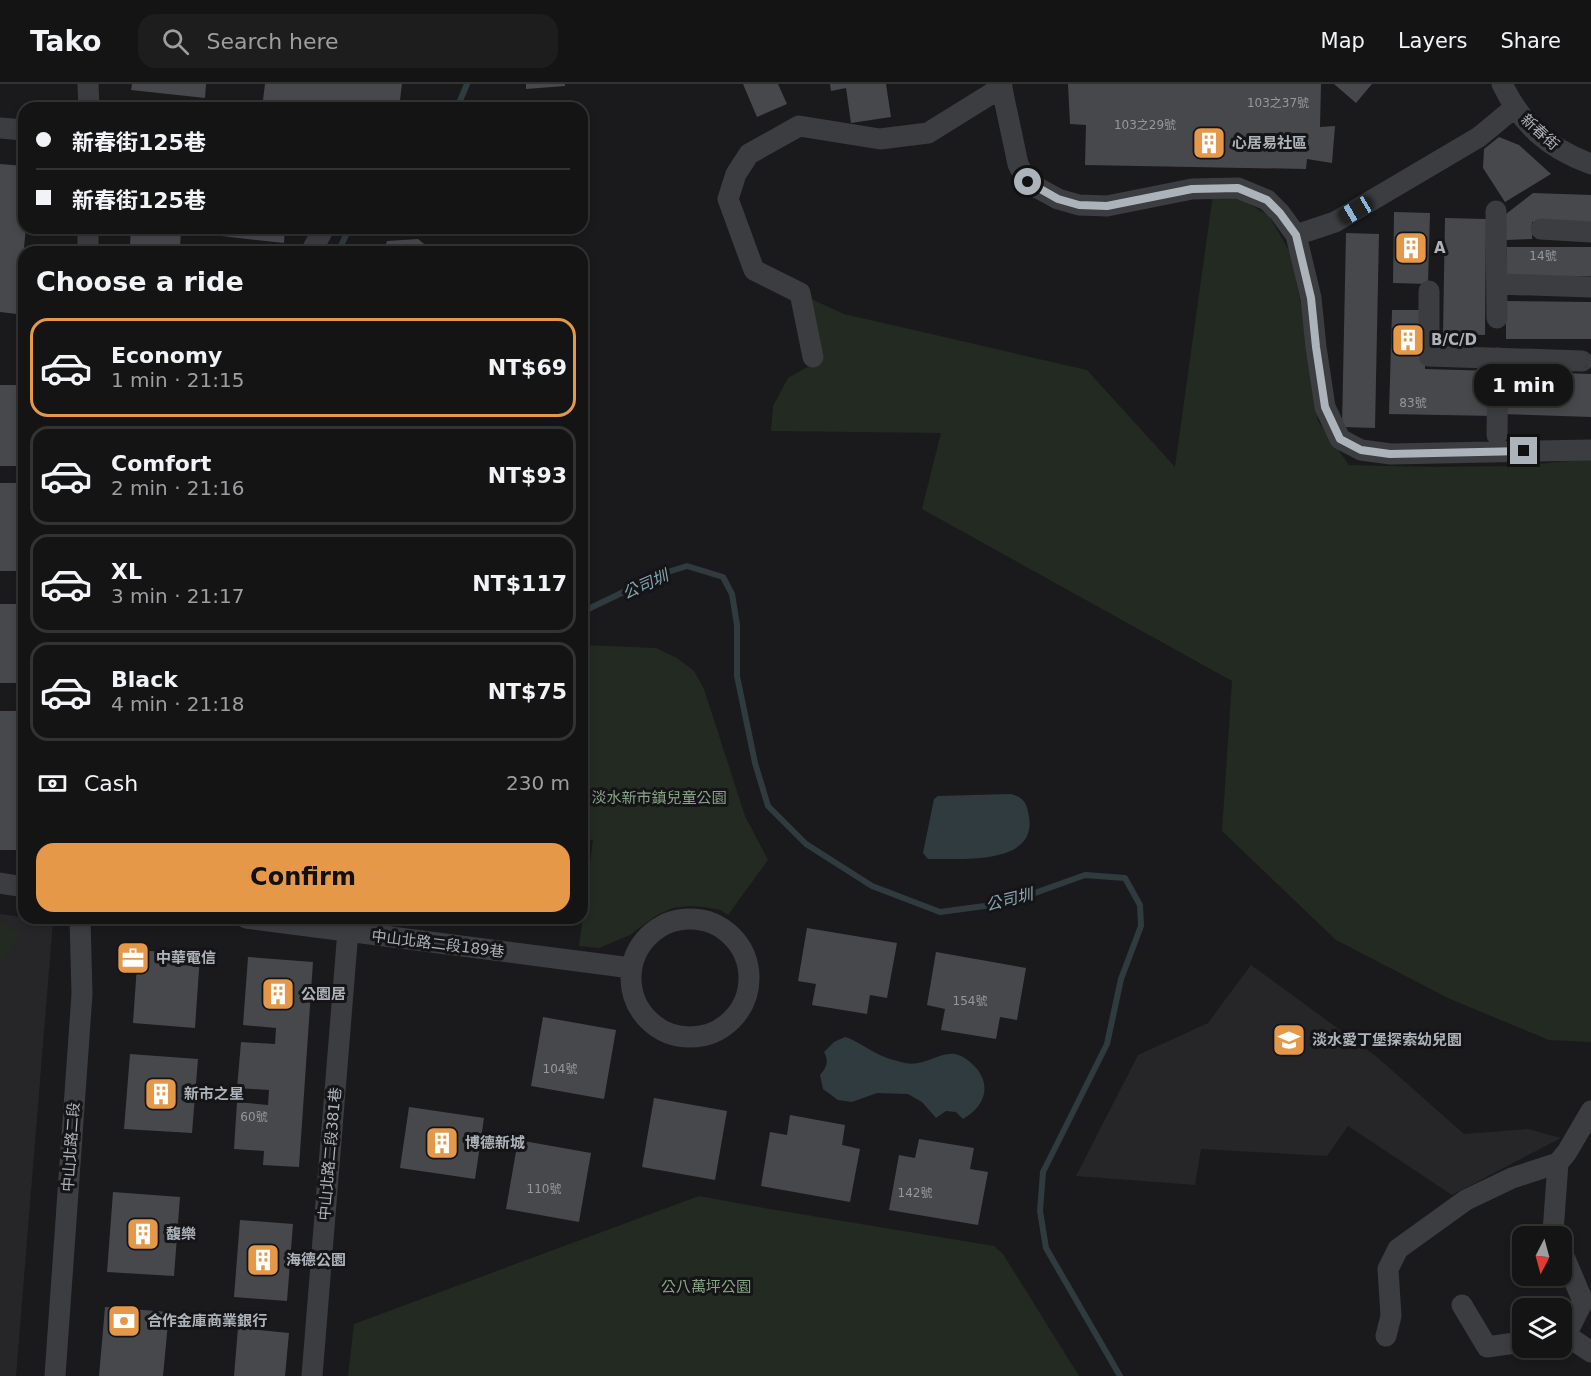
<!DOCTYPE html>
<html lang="en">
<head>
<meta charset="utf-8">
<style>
	:root { --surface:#141415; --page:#1d1d1e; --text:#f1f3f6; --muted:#9d9ea0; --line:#333334; --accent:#e59848 }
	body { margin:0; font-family:"DejaVu Sans","Noto Sans TC",sans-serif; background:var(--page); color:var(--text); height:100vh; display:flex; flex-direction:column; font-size:22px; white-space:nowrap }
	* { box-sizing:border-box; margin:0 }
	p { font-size:20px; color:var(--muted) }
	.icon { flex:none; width:33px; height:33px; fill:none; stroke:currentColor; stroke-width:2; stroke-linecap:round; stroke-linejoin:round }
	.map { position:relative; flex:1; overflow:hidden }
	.drawer { position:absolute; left:18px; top:162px; width:570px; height:678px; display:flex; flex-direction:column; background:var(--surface); border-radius:18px; box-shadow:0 3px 9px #0003,0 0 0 2px var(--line) }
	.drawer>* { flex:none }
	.hud { position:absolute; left:18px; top:18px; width:570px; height:132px; border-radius:18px; box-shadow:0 3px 9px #0003,0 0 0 2px var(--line); display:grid; align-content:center; height:132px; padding:0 18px; background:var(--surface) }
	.needle { width:39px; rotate:186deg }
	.tools { position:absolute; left:1512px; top:1142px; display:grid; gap:12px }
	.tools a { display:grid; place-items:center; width:60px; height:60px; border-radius:12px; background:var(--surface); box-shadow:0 3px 9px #0003,0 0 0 2px var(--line); font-size:30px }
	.end { position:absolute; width:27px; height:27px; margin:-14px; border:8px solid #adb3ba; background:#111; box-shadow:0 0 0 3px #111 }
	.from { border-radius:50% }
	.bubble { position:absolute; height:42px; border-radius:18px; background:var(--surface); box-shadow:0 3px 9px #0003,0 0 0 2px var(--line); font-size:20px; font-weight:600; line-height:42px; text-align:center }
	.car { position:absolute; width:18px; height:36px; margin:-18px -9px; border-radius:8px; box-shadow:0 0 4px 2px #0007; background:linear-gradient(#222 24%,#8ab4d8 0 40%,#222 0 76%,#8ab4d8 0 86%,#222 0) }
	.hud b { display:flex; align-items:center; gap:21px; height:57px; font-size:22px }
	.hud b+b { border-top:2px solid var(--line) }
	.hud i { width:15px; height:15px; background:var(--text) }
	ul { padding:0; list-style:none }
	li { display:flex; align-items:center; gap:18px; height:99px; margin:0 12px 9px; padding:0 6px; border:3px solid var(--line); border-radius:18px }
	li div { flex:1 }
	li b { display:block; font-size:22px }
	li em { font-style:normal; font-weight:600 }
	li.current { border-color:var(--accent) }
	li>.icon { width:54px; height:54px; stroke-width:1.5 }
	h2 { padding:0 18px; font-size:27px; line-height:72px }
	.pay { display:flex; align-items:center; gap:15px; height:66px; padding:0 18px; font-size:22px }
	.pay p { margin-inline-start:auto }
	.button { display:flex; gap:12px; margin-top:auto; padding:12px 18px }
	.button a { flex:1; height:69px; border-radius:18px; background:var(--accent); color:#111; font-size:24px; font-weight:600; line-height:69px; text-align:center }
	header { display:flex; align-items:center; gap:36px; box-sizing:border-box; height:84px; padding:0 30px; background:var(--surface); border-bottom:2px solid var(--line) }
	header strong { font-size:28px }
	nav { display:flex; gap:33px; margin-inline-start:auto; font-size:21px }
	.search { width:420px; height:54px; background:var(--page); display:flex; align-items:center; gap:15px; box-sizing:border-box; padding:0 21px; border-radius:18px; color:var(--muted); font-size:22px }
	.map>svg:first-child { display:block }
</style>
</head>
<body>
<header>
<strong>Tako</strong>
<div class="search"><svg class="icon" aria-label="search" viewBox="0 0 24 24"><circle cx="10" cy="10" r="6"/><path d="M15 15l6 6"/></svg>Search here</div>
<nav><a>Map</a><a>Layers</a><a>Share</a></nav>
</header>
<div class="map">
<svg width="1591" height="1292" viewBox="0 0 1591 1292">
	<rect width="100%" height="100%" fill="#1a1a1c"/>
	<path fill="#262629" d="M0,830L53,837L16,1292H0Z
		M1251,881L1377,973L1464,1050L1528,1045L1561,1054L1452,1111L1348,1042L1327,1072L1201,1065L1195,1101L1076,1092L1138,971L1208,939Z"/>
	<path fill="#222a22" d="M1213,110L1238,113L1269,132L1290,168L1303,230L1318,337L1349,381L1433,383L1515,382L1591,375V958L1549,956L1450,915L1336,856L1222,747L1232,597L922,425L941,349L771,347L773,322L788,294L818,277L809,214L844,230L1087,286L1175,383Z
		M582,561L656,564L677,574L694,587L704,605L745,732L768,776L728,831L720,826L705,823L689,822L673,824L657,831L630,851L599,864L579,862L593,756L582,754Z
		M0,838L20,851L0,883Z
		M699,1112L764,1124L994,1162L1003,1170L1079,1292H348L354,1240Z"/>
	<path fill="#303b3f" d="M1011,710C1025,714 1027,720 1029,733C1037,782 960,774 928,775L923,769L934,715L938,712Z
		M845,953C857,957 864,963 874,968C884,974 894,976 905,979C924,983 939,968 955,970C964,972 971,978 977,985C992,1004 983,1024 963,1035L956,1028L946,1027L936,1034L922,1018L908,1010L877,1009L852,1018L838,1016L823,1005L820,991C827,983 829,977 824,968L834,958Z"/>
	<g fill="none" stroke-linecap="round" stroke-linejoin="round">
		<path stroke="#303b3f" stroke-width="6" d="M457,24L467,0
			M338,168L346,151L352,144
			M582,528L661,490L687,482L723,493L732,510L737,541V592L755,679L768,722L806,760L872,802L940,828L1007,819L1085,791L1125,794L1140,821L1141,842L1121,895L1107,960L1043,1088L1040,1127L1046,1164L1120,1292"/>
	</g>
	<path fill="#47484c" d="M132,0H206L205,14L131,6Z
		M265,0H402L399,24H341L263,16Z
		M526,0H565V2L526,5Z
		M743,0H778L787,20L757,33Z
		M830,0H886L891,33L851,39L846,4L831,7Z
		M1068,0H1321L1320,43L1335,42L1332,79L1307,75L1306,85L1085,81L1086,41L1070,40Z
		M1334,0H1372L1356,19Z
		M1499,53L1519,61L1551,90L1505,118L1483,84L1484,65Z
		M0,80L24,82V144H26L17,230L0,228Z
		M1533,109L1591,111V141L1532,138V155L1506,156V130Z
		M1394,128L1430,129L1428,200L1393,199Z
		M1445,134L1486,135L1485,251L1443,250Z
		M131,144H181L180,165L130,161Z
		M222,144H285L284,159L221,152Z
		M1346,149L1379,150L1375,344L1342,343Z
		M418,155L434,168H383L387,157Z
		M1507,163H1591V192H1507Z
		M1506,217L1591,218V255H1506Z
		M1392,226H1426L1425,285L1496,287L1495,332L1389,330Z
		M1501,287L1591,290V333L1500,330Z
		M0,301H24V382H0Z
		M0,399H24V487H0Z
		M0,520H24V599H0Z
		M0,627H24V766H0Z
		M807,844L897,859L887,914L870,911L867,930L812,921L816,900L798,897Z
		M138,866L200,871L195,944L133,939Z
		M936,868L1026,884L1017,936L1000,933L996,955L941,946L945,925L927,921Z
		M248,873L313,878L299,1083L263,1081L264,1067L234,1065L237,1018L268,1021L269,1006L237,1004L241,958L275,960L276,944L243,941Z
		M543,933L616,946L604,1015L531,1002Z
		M130,970L198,975L192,1049L124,1045Z
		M654,1014L727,1027L715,1096L642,1083Z
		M409,1023L484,1034L475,1095L400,1084Z
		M790,1031L845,1041L842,1061L860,1065L850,1118L761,1102L770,1048L787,1051Z
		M919,1055L974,1064L970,1085L988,1088L978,1141L889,1126L899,1071L915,1074Z
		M518,1056L591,1069L579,1138L506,1125Z
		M113,1108L180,1113L174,1192L107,1188Z
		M240,1136L293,1140L287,1217L234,1213Z
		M105,1223L169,1228L163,1292H99Z
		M238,1244L289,1249L285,1292H234Z"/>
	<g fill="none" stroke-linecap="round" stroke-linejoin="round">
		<path stroke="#3b3d40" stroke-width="21" d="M88,0L89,24
			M1001,0L1018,80L1027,98L1058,115L1079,121L1107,122L1192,105L1238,104L1267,116L1280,129L1296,151L1311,214L1316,263L1325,323L1340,355L1361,366L1391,370L1591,366
			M1502,0C1522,41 1548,64 1591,80
			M0,44L24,46
			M1496,127L1497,234
			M1541,145L1591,148
			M1296,151L1335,138L1479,53L1514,24
			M88,168V144
			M311,168L324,144
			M1497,200L1591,203
			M1429,207V272L1582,277
			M813,273L800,209L754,186L728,115L736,90L749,70L799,42L880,55L928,49L1002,3
			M1497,351L1498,274
			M0,799L24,803
			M246,834L631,884
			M631 894a59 59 0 1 1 118 0a59 59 0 1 1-118 0Z
			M1554,1152L1553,1148L1558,1079
			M1562,1168L1583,1217L1566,1251L1591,1268
			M1462,1221L1487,1263L1522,1258
			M1386,1252L1391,1232L1388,1185L1398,1165L1466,1116L1512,1094L1558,1079L1567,1068L1591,1027
			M55,1292L82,910L80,834
			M312,1292L349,834"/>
	</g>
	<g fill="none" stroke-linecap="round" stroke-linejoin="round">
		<path stroke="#adb3ba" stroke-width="8" d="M1028,98L1058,115L1079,121L1107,122L1192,105L1238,104L1267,116L1280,129L1296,151L1311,214L1316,263L1325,323L1340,355L1361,366L1390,370L1524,367"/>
	</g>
	<defs>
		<g id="building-square" transform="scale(1.725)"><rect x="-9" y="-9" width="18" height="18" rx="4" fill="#e59848" stroke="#151517"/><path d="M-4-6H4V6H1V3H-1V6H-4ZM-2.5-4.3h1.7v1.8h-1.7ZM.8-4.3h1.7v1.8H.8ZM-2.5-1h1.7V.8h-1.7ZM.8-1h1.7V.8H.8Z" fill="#fff"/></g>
		<g id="office-square" transform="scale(1.725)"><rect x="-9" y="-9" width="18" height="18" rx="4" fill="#e59848" stroke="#151517"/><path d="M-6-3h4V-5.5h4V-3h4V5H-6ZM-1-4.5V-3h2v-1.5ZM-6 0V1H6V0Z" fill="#fff"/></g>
		<g id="school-square" transform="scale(1.725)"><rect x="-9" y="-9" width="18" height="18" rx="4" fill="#e59848" stroke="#151517"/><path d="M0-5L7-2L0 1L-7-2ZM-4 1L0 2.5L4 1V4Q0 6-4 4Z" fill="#fff"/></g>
		<g id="bank-square" transform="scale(1.725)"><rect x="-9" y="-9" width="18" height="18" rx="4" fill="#e59848" stroke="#151517"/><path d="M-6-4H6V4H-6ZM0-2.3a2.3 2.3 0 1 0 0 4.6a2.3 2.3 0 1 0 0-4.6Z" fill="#fff"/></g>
	</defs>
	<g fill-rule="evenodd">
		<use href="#building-square" x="1209" y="59"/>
		<use href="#building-square" x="1411" y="164"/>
		<use href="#building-square" x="1408" y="256"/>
		<use href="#office-square" x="133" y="874"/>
		<use href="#building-square" x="278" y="910"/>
		<use href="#school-square" x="1289" y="956"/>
		<use href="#building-square" x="161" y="1010"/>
		<use href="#building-square" x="442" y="1059"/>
		<use href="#building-square" x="143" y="1150"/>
		<use href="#building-square" x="263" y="1176"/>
		<use href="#bank-square" x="124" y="1237"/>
	</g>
	<g text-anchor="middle" stroke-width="6" stroke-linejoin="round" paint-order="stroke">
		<g font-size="12" fill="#94989e">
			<text x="1278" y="23">103之37號</text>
			<text x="1145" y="45">103之29號</text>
			<text x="1543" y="176">14號</text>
			<text x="1413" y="323">83號</text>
			<text x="970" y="921">154號</text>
			<text x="560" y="989">104號</text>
			<text x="254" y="1037">60號</text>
			<text x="544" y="1109">110號</text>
			<text x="915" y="1113">142號</text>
		</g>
		<g font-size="15" fill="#adb3ba" stroke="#151517">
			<text transform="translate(1540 48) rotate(42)" y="5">新春街</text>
			<text transform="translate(438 860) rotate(7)" y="5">中山北路二段189巷</text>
			<text transform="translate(71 1063) rotate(-86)" y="5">中山北路二段</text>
			<text transform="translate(330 1070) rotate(-85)" y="5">中山北路二段381巷</text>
		</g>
		<g font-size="15" font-weight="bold" fill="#adb3ba" stroke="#151517" text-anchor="start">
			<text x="1232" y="64">心居易社區</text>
			<text x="1434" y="169">A</text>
			<text x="1431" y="261">B/C/D</text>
			<text x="156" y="879">中華電信</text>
			<text x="301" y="915">公園居</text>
			<text x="1312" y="961">淡水愛丁堡探索幼兒園</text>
			<text x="184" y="1015">新市之星</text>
			<text x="465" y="1064">博德新城</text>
			<text x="166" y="1155">馥樂</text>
			<text x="286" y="1181">海德公園</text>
			<text x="147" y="1242">合作金庫商業銀行</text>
		</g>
		<g font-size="15" fill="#89a486" stroke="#151517">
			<text x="659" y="719">淡水新市鎮兒童公園</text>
			<text x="706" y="1208">公八萬坪公園</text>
		</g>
		<g font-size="16" font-style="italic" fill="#87a5b2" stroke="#151517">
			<text transform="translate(645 500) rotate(-24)" y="6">公司圳</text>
			<text transform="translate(1009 815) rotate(-14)" y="6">公司圳</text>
		</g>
	</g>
</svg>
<div class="tools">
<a><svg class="needle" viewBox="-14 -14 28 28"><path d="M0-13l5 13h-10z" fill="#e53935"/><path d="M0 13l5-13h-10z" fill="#9d9ea0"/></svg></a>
<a><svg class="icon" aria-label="layers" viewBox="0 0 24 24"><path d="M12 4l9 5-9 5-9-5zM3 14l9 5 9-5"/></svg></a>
</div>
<i class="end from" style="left:1028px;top:98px"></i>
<i class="end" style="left:1524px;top:367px"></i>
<div class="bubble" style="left:1474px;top:280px;width:99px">1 min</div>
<i class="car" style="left:1356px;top:126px;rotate:240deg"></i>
<div class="hud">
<b><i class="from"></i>新春街125巷</b>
<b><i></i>新春街125巷</b>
</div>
<section class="drawer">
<h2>Choose a ride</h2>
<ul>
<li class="current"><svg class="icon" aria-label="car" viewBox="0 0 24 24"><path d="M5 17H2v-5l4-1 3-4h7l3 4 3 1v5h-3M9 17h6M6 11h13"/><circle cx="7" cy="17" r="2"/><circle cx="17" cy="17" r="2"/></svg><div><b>Economy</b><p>1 min · 21:15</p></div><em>NT$69</em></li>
<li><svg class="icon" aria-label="car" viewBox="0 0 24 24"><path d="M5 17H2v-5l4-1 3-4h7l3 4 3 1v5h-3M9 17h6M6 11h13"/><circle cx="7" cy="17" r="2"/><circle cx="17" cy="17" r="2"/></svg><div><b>Comfort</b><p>2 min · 21:16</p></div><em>NT$93</em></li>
<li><svg class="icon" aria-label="car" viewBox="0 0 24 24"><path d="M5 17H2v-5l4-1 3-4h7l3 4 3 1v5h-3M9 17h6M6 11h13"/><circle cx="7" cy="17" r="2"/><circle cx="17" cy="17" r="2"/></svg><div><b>XL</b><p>3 min · 21:17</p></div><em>NT$117</em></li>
<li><svg class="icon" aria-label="car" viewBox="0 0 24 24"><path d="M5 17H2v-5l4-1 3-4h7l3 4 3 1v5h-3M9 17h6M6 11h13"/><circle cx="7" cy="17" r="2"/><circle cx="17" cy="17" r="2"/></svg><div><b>Black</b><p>4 min · 21:18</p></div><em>NT$75</em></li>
</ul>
<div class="pay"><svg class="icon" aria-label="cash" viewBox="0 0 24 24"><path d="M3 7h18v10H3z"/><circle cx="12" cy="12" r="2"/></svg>Cash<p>230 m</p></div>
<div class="button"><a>Confirm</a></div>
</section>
</div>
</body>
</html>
